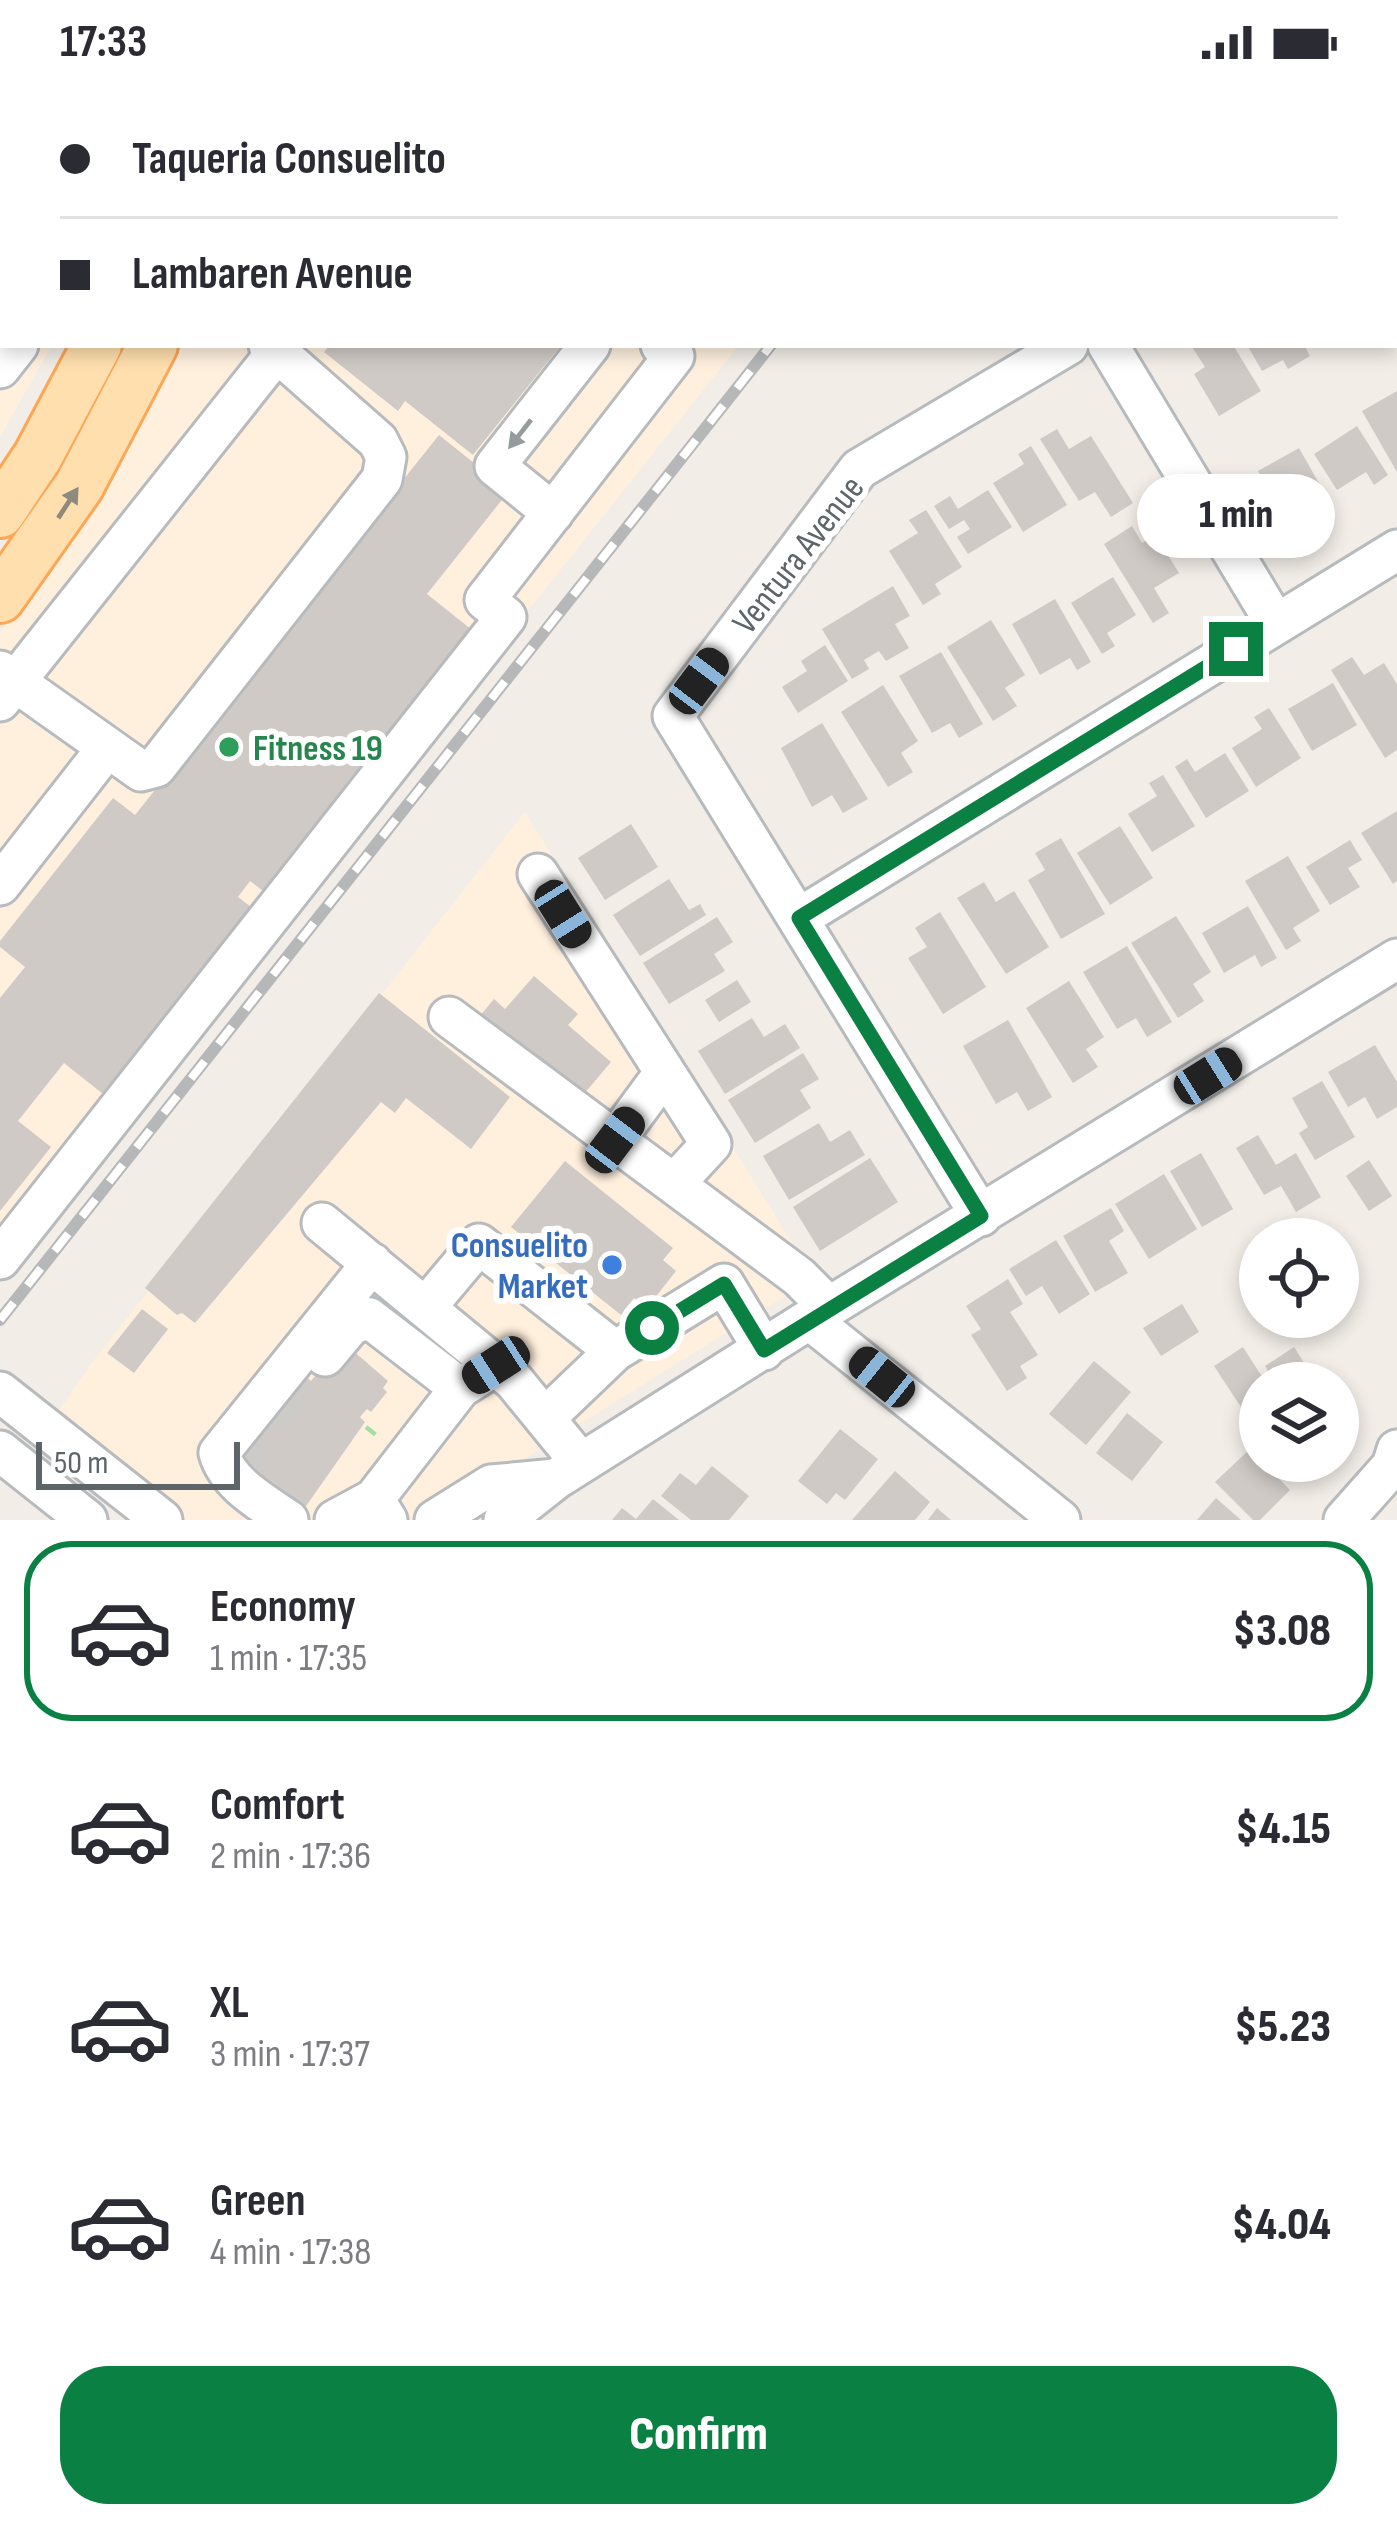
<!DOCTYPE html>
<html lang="en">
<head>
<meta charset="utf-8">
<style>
	:root { --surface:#fff; --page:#f2f2f3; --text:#2b2b33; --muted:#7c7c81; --line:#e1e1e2; --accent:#0b8043 }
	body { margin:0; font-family:"Sofia Sans Condensed",sans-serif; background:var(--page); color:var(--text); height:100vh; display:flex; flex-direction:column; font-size:45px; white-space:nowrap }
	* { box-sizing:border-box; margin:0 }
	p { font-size:39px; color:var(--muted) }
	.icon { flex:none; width:66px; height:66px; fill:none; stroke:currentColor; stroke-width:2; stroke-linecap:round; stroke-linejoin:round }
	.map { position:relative; height:1436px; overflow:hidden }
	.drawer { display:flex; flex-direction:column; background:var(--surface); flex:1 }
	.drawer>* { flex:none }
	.hud { position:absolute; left:0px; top:0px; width:1398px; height:264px; box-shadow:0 6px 18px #0003; display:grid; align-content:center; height:264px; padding:0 60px; background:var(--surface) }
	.tools { position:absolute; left:1239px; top:1134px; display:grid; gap:24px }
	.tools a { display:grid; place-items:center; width:120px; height:120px; border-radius:50%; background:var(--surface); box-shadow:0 6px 18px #0003; font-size:60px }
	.scale { position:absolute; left:36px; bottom:30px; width:204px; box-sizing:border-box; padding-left:12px; border:6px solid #5e6568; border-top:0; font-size:33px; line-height:42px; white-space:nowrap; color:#5e6568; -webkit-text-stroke:9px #fff; paint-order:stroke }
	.end { position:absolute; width:54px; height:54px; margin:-27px; border:15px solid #0b8043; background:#fff; box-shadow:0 0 0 6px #fff }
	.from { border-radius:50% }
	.bubble { position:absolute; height:84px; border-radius:42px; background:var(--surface); box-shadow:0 6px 18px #0003; font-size:39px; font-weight:800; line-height:84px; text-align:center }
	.car { position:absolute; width:36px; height:72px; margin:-36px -18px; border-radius:15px; box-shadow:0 0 9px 3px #0007; background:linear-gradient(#222 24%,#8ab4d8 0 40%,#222 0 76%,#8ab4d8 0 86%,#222 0) }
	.hud b { display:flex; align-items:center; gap:42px; height:114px; font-size:45px }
	.hud b+b { border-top:3px solid var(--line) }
	.hud i { width:30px; height:30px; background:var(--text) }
	ul { padding:21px 0 0; list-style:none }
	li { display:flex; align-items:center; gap:36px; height:180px; margin:0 24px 18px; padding:0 36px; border:6px solid transparent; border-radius:48px }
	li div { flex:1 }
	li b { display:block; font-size:45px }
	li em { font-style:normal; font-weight:800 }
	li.active { border-color:var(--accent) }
	li>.icon { width:108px; height:108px; stroke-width:1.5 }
	.primary-button { display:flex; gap:24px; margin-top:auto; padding:24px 60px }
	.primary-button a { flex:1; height:138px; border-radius:48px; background:var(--accent); color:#fff; font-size:48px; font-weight:800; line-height:138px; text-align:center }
	.status { display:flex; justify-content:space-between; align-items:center; height:84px; padding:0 60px; background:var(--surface); direction:ltr }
	.status svg { height:33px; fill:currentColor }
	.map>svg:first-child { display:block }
</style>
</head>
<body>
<div class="status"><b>17:33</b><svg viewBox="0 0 49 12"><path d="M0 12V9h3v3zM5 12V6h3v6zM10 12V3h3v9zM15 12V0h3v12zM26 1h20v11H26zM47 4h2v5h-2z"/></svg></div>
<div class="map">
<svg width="1397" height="1436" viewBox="0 0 1397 1436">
	<rect width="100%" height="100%" fill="#f2ede7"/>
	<path fill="#fff0de" d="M0,0H150L3,3V261H52L0,353Z
		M523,0H945L521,3Z
		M182,261H739L0,1192V549L97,424Z
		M525,728L814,1194L426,1436H186L56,1331L91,1280Z"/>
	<path fill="#cfcac6" d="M330,261H561L473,371L405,317L398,327L324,268Z
		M1233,261L1261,307L1219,332L1194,290L1205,283L1192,263Z
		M1247,261H1304L1310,272L1288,285L1283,276L1262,287Z
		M1397,307V388L1362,327Z
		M1357,342L1388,391L1374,401L1366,388L1337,406L1314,370Z
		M1057,345L1069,365L1091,352L1133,419L1111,433L1095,408L1079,417L1040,355Z
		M439,351L509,407L427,510L472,546L263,807L250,797L238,813L251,823L103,1010L64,979L18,1037L51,1063L0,1127V914L25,883L0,863V857L113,714L135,731Z
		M1031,362L1067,421L1023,448L993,399L1024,380L1018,370Z
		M1299,364L1325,410L1284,434L1258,387Z
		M988,406L1012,443L968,470L957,453L970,445L964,436L949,445L934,422L950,412L958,425Z
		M926,426L962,483L935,500L941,510L923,521L889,467L918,449L909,436Z
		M1132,442L1142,459L1155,451L1179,489L1154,504L1169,529L1153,539L1104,460Z
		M1113,493L1136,531L1107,549L1115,562L1102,570L1071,519Z
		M893,502L910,532L895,540L909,564L886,577L879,567L864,576L869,585L852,595L822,545Z
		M1055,515L1091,578L1077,586L1070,574L1040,591L1012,540Z
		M991,536L1025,591L1005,604L1017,622L993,637L947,563Z
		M825,561L848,597L798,629L782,603L807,587L801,577Z
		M941,568L983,640L959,654L950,639L932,649L899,592Z
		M1352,573L1364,591L1384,579L1397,600V666L1385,674L1331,586Z
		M1333,599L1357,641L1312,667L1288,625Z
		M883,601L918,657L901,669L913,688L888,703L841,628Z
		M1269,624L1301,674L1256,703L1232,664L1262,645L1254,633Z
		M822,639L868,715L843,729L832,711L812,723L781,664Z
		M1225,669L1249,707L1206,734L1175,683L1187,675L1195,688Z
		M1163,691L1195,742L1152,768L1128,730L1157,712L1149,699Z
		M1397,727V797L1393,800L1361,749Z
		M631,740L658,783L605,816L578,774Z
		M1120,742L1153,794L1110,821L1077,769Z
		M1061,754L1105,830L1061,855L1028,796L1045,786L1035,769Z
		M1350,756L1362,776L1348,784L1360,803L1330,821L1306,783Z
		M1288,772L1320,827L1293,844L1301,857L1286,866L1245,797Z
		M669,795L689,826L700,820L706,831L640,872L613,831Z
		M984,798L996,818L1014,807L1049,863L1006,890L957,814Z
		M1248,822L1277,874L1261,883L1255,871L1224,889L1202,849Z
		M940,828L986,903L943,930L908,874L927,863L915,844Z
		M1176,832L1211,888L1193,900L1204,917L1178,934L1131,859Z
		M717,833L733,858L714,870L725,887L669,920L643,879Z
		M1127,862L1172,938L1147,953L1136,934L1117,945L1083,888Z
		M534,892L578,930L568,941L611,978L578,1017L479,933L494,915L505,925Z
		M737,896L751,918L719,938L705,916Z
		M1069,897L1104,953L1086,965L1098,983L1073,999L1026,924Z
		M379,909L510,1013L471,1065L406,1014L395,1029L381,1018L195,1239L182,1229L177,1231L145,1204Z
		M752,934L764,953L785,940L800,964L725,1010L698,967Z
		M1008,936L1052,1013L1028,1027L1017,1008L996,1020L963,962Z
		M1375,961L1397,998V1023L1377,1035L1365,1013L1348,1023L1328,988Z
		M803,969L819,995L800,1006L811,1024L755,1059L728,1016Z
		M1322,997L1355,1053L1315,1076L1299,1049L1308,1043L1292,1014Z
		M819,1039L830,1058L850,1046L865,1071L789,1116L763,1072Z
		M1258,1051L1276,1081L1296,1069L1321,1113L1296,1128L1281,1102L1264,1111L1236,1064Z
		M1201,1069L1233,1125L1202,1143L1170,1087Z
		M870,1074L898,1118L820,1167L793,1123Z
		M1369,1076L1392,1112L1369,1127L1346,1092Z
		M565,1077L673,1164L663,1176L676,1187L647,1224L634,1214L621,1231L511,1143Z
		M1164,1090L1197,1145L1149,1175L1115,1120Z
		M1111,1124L1124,1147L1109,1157L1128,1189L1095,1208L1063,1152Z
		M1056,1156L1090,1210L1059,1230L1042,1202L1026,1212L1009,1185Z
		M1008,1195L1023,1220L1010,1228L1038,1271L1020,1282L1027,1294L1007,1307L971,1251L981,1245L966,1222Z
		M1182,1220L1199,1248L1161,1272L1143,1244Z
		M142,1225L168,1245L134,1289L107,1269Z
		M343,1258L388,1297L383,1304L387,1308L371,1328L367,1325L360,1333L365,1338L297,1435L225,1378L303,1290L311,1297Z
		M1243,1263L1266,1299H1260V1352L1214,1282Z
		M1294,1263L1317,1299H1276L1265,1282Z
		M1094,1277L1131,1308L1086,1361L1049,1330Z
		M1127,1329L1163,1358L1132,1397L1096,1369Z
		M840,1345L878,1375L845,1416L836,1409L827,1420L798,1397Z
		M1250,1365L1290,1406L1260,1436H1253L1215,1398Z
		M712,1382L749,1412L729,1436H691L661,1412L680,1389L696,1401Z
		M895,1387L930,1418L915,1436H852Z
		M1216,1414L1241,1436H1197Z
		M653,1415L679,1436H612L622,1424L636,1435Z
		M937,1424L951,1436H928Z"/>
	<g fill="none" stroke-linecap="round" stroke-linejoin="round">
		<path stroke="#cdcbc7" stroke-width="39" stroke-dasharray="39 20" stroke-linecap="butt" d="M232,1384L307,1293"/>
		<g stroke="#b7bbbe" stroke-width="45">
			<path id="minor" d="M126,3L127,0
				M480,3L485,0
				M689,3L691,0
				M1395,60L1397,58
				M1108,261L1276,540
				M0,284L18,261
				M553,429L495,382L590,261
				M0,587L141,687L156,683L382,395L386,373L378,357L277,268
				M0,617L277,268L269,261
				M538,790L711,1060L674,1100
				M0,801L107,664
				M799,834L1397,466
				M449,933L799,1193L829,1223
				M615,1056L665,988
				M981,1132L673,632L859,385L1068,261
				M322,1139L514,1297L581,1379
				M0,1175L506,533L485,516L674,272L661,261
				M426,1223L479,1160L615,1267
				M810,1236L1060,1436
				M325,1272L351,1241L369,1234L460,1304
				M0,1308L162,1436
				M546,1333L615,1267L724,1200L764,1266
				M0,1367L87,1436
				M288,1436C263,1419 228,1400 219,1369L372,1179
				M335,1436L374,1415
				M387,1436L374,1415L460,1304L496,1281
				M435,1436L491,1401L556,1395
				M504,1436L556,1395L829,1223L1397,875
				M1344,1436L1392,1382L1397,1366"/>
		</g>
		<g stroke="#fea654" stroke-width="54">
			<path id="major" d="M185,3L186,0
				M238,3L239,0
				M0,429L38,372L97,261
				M0,514L79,402L153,261"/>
		</g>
		<path stroke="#a4dea5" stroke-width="4.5" stroke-dasharray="12 6" stroke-linecap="butt" d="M366,1343L380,1354"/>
		<use href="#minor" stroke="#fff" stroke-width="39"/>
		<use href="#major" stroke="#ffdfae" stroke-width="48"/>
		<g stroke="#b6b7b8" stroke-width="12">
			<path id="rail" d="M975,3L978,0
				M0,1236L771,261"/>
		</g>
		<use href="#rail" stroke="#fff" stroke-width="8" stroke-dasharray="22" stroke-linecap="butt"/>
	</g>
	<defs><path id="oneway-solid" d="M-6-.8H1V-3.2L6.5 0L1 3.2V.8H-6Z" transform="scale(3)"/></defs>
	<use fill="#969b9d" href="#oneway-solid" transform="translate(520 350) rotate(128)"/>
	<use fill="#8e8a7d" href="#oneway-solid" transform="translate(68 419) rotate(-57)"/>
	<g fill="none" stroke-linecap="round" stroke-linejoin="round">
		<path stroke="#0b8043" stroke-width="15" d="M652,1244L724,1200L764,1266L981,1132L799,834L1236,565"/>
	</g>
	<circle fill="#2e9e5b" stroke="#fff" stroke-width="4.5" cx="229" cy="663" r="12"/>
	<circle fill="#3f7fe0" stroke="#fff" stroke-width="4.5" cx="612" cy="1181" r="12"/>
	<g text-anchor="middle" stroke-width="12" stroke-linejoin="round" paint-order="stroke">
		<g font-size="36" fill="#5e6568" stroke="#fff">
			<text transform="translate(797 470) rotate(-52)" y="13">Ventura Avenue</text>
		</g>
		<g font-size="36" font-weight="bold" fill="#27864d" stroke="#fff" text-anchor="start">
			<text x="253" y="676">Fitness 19</text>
		</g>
		<g font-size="36" font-weight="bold" fill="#366cbe" stroke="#fff" text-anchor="end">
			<text x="588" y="1173">Consuelito<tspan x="588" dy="41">Market</tspan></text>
		</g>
	</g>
</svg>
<div class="tools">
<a><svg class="icon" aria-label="locate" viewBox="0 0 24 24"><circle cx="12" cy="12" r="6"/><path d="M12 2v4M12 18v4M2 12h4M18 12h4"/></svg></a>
<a><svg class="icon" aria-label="layers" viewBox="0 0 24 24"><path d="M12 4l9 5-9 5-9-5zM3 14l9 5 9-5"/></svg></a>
</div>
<div class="scale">50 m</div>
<i class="end from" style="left:652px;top:1244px"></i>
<i class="end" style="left:1236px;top:565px"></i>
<div class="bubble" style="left:1137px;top:390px;width:198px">1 min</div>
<i class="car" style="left:699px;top:597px;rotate:37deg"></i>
<i class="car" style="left:563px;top:830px;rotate:148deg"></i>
<i class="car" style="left:1208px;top:992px;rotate:58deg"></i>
<i class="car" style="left:615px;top:1056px;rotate:37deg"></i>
<i class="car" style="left:496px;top:1281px;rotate:237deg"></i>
<i class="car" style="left:882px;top:1293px;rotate:309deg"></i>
<div class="hud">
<b><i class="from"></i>Taqueria Consuelito</b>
<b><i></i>Lambaren Avenue</b>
</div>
</div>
<section class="drawer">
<ul>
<li class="active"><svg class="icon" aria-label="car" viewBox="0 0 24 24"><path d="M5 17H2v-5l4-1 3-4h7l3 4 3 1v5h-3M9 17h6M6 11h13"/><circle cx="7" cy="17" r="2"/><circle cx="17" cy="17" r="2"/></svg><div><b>Economy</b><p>1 min · 17:35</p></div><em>$3.08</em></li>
<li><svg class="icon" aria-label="car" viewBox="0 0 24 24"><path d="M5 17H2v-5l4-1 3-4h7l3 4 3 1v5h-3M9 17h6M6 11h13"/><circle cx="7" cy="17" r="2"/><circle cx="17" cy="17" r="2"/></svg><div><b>Comfort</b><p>2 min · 17:36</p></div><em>$4.15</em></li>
<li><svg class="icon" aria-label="car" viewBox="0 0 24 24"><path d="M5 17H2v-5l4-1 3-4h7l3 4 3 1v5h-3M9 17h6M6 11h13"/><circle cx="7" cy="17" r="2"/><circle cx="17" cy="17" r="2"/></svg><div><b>XL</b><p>3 min · 17:37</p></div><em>$5.23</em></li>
<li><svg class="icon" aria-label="car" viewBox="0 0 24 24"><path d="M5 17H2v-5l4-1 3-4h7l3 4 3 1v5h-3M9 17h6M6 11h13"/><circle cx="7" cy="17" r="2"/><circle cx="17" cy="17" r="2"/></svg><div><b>Green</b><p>4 min · 17:38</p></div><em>$4.04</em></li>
</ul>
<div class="primary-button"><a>Confirm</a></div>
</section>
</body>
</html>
